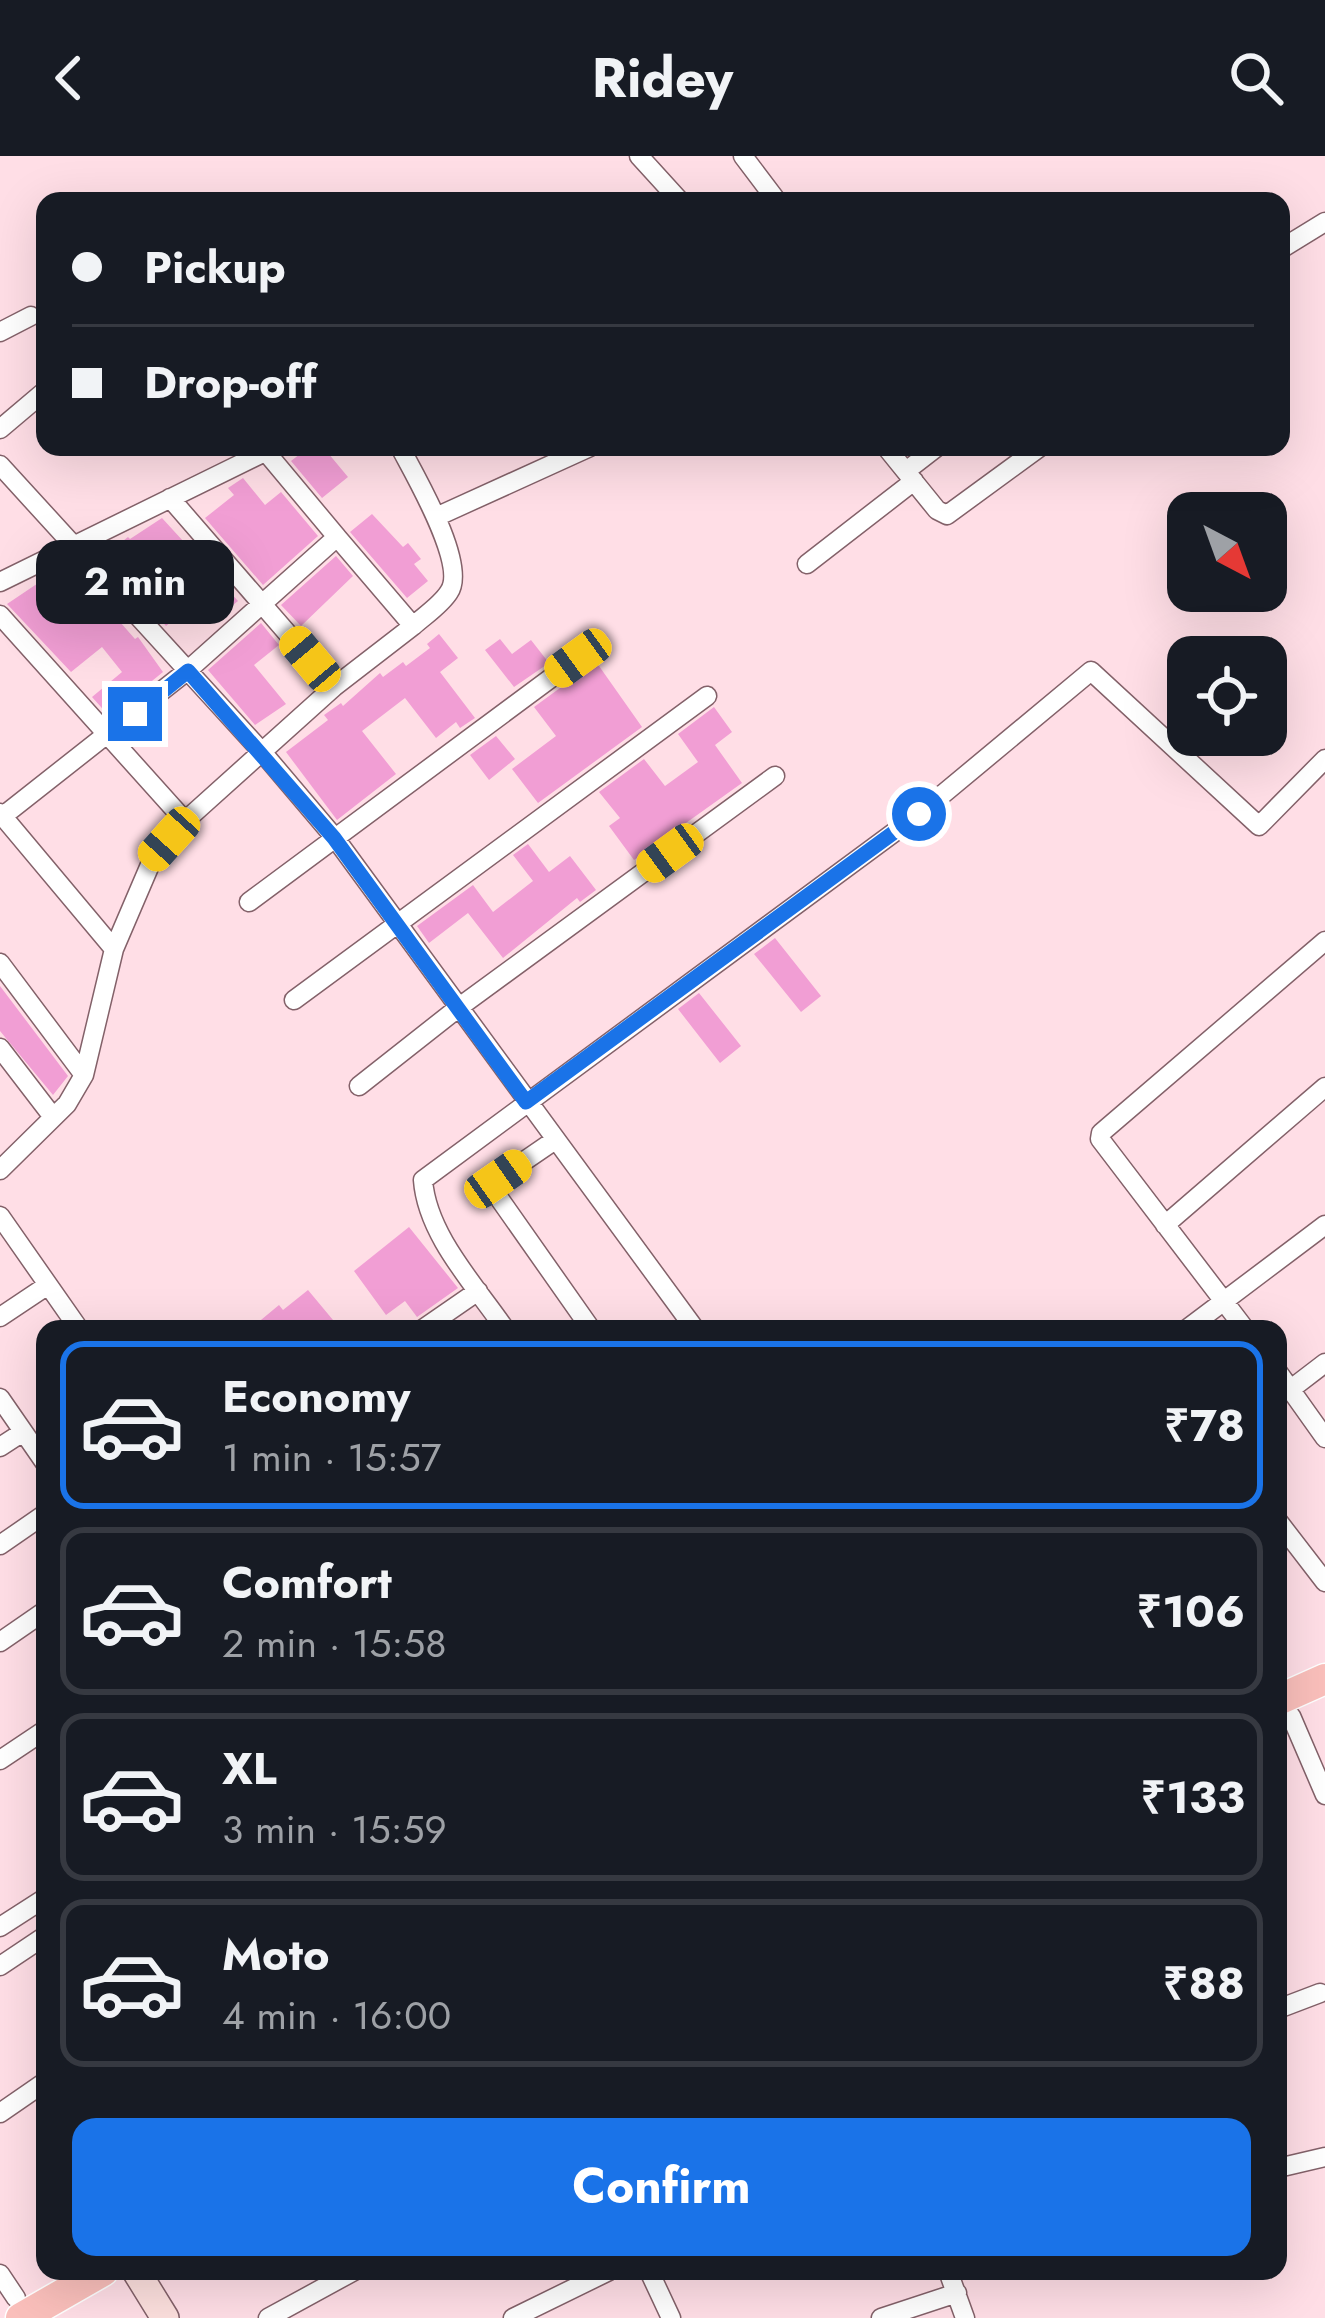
<!DOCTYPE html>
<html lang="en">
<head>
<meta charset="utf-8">
<style>
	:root { --surface:#171b24; --page:#242831; --text:#f1f3f6; --muted:#9ea1a6; --line:#363941; --accent:#1a73e8 }
	body { margin:0; font-family:Jost,sans-serif; background:var(--page); color:var(--text); height:100vh; display:flex; flex-direction:column; font-size:45px; white-space:nowrap }
	* { box-sizing:border-box; margin:0 }
	p { font-size:39px; color:var(--muted) }
	.icon { flex:none; width:66px; height:66px; fill:none; stroke:currentColor; stroke-width:2; stroke-linecap:round; stroke-linejoin:round }
	.map { position:relative; flex:1; overflow:hidden }
	.details { position:absolute; left:36px; top:1164px; width:1251px; height:960px; display:flex; flex-direction:column; background:var(--surface); border-radius:24px; box-shadow:0 12px 48px #0002 }
	.details>* { flex:none }
	.guide { position:absolute; left:36px; top:36px; width:1254px; height:264px; border-radius:24px; box-shadow:0 12px 48px #0002; display:grid; align-content:center; height:264px; padding:0 36px; background:var(--surface) }
	.needle { width:78px; rotate:139deg }
	.fabs { position:absolute; left:1167px; top:336px; display:grid; gap:24px }
	.fabs a { display:grid; place-items:center; width:120px; height:120px; border-radius:24px; background:var(--surface); box-shadow:0 12px 48px #0002; font-size:60px }
	.end { position:absolute; width:54px; height:54px; margin:-27px; border:15px solid #1a73e8; background:#fff; box-shadow:0 0 0 6px #fff }
	.from { border-radius:50% }
	.bubble { position:absolute; height:84px; border-radius:24px; background:var(--surface); box-shadow:0 12px 48px #0002; font-size:39px; font-weight:700; line-height:84px; text-align:center }
	.car { position:absolute; width:36px; height:72px; margin:-36px -18px; border-radius:15px; box-shadow:0 0 9px 3px #0007; background:linear-gradient(#f5c518 24%,#345 0 40%,#f5c518 0 76%,#345 0 86%,#f5c518 0) }
	.guide b { display:flex; align-items:center; gap:42px; height:114px; font-size:45px }
	.guide b+b { border-top:3px solid var(--line) }
	.guide i { width:30px; height:30px; background:var(--text) }
	ul { padding:21px 0 0; list-style:none }
	li { display:flex; align-items:center; gap:36px; height:168px; margin:0 24px 18px; padding:0 12px; border:6px solid var(--line); border-radius:24px }
	li div { flex:1 }
	li b { display:block; font-size:45px }
	li em { font-style:normal; font-weight:700 }
	li.active { border-color:var(--accent) }
	li>.icon { width:108px; height:108px; stroke-width:1.5 }
	.cta { display:flex; gap:24px; margin-top:auto; padding:24px 36px }
	.cta a { flex:1; height:138px; border-radius:24px; background:var(--accent); color:#fff; font-size:48px; font-weight:700; line-height:138px; text-align:center }
	header { display:flex; justify-content:space-between; align-items:center; height:156px; padding:0 36px; background:var(--surface); font-size:54px; font-weight:700 }
	.map>svg:first-child { display:block }
</style>
</head>
<body>
<header><svg class="icon" aria-label="back" viewBox="0 0 24 24"><path d="M15 5l-7 7 7 7"/></svg>Ridey<svg class="icon" aria-label="search" viewBox="0 0 24 24"><circle cx="10" cy="10" r="6"/><path d="M15 15l6 6"/></svg></header>
<div class="map">
<svg width="1325" height="2162" viewBox="0 0 1325 2162">
	<rect width="100%" height="100%" fill="#ffdee6"/>
	<path fill="#f19ed4" d="M309,291H323L348,321L322,342L291,305Z
		M243,322L265,349L281,336L318,380L263,429L205,362L234,339L228,332Z
		M372,358L403,391L408,387L421,403L414,408L428,425L407,442L350,376Z
		M162,362L238,445L213,465L196,445L166,470L104,400L128,381L130,383Z
		M336,400L353,420L301,470L281,449Z
		M68,407L135,483L138,481L163,516L109,560L92,541L122,516L102,491L71,516L7,448Z
		M261,467L279,489L254,509L286,548L255,569L208,514Z
		M439,478L458,502L440,516L475,562L460,572L456,566L436,582L405,542L362,575L396,618L337,664L286,596L328,564L324,559L341,547L343,550L380,517L383,521L403,506L406,510L430,492L427,488Z
		M500,483L512,498L531,484L549,507L514,531L485,494Z
		M592,500L642,571L538,647L512,613L556,580L534,551L586,513Z
		M714,551L732,576L715,589L742,627L634,704L609,670L620,662L599,636L644,603L665,630L698,606L678,578Z
		M496,580L515,603L489,624L470,599Z
		M528,688L549,716L570,700L596,734L580,746L577,742L503,802L468,757L429,787L417,770L473,729L493,756L533,725L513,699Z
		M775,782L821,840L801,856L754,798Z
		M0,830L68,920L53,939L0,875Z
		M699,837L741,890L720,907L678,853Z
		M409,1071L458,1132L417,1161L405,1145L386,1159L354,1115Z
		M308,1134L333,1164L322,1173H250L279,1149L283,1154Z"/>
	<g fill="none" stroke-linecap="round" stroke-linejoin="round">
		<g stroke="#836169" stroke-width="21">
			<path id="street" d="M639,0L680,45
				M743,0L777,45
				M1281,93L1325,66
				M0,176L31,160
				M0,273L45,235
				M400,291C414,318 468,409 449,436C441,449 424,460 413,470
				M886,291L937,354L947,359L1040,291
				M0,309L263,597L335,682L695,1173
				M906,315L937,291
				M170,342L334,531
				M436,361L590,291
				M807,408L914,325
				M0,426L275,291
				M0,459L185,665
				M0,657L114,793
				M3,660L187,515L337,381L266,296
				M249,746L578,502
				M0,807L84,919
				M294,844L707,540
				M0,892L53,961
				M359,930L458,852L775,620
				M555,984L498,1023L494,1035L591,1173
				M0,1014L67,948L84,919L114,793L153,702L185,665L334,531L413,470L337,381
				M0,1060L79,1173
				M1165,1069L1325,931
				M0,1161L48,1129
				M423,1173L478,1135
				M505,1173C475,1129 427,1079 423,1024L919,658L1091,515L1259,670L1325,603
				M1187,1173L1325,1069
				M1245,1173L1100,983L1101,977L1325,785
				M1278,1216L1325,1282
				M1291,1233L1325,1207
				M0,1242L45,1307
				M0,1291L23,1276
				M1278,1365L1325,1426
				M0,1389L45,1358
				M0,1486L45,1455
				M1291,1560L1325,1639
				M0,1604L45,1574
				M0,1771L45,1742
				M0,1810L45,1780
				M1278,1853L1320,1837
				M0,1957L45,1926
				M1278,2012L1325,2001
				M649,2115L671,2162
				M948,2115L965,2162
				M0,2118L16,2142
				M268,2162L354,2115
				M513,2162L609,2115
				M881,2162L957,2137"/>
		</g>
		<g stroke="#836169" stroke-width="30">
			<path id="secondary" d="M136,2115L165,2162"/>
		</g>
		<g stroke="#fff" stroke-width="33">
			<path id="primary" d="M1278,1544L1325,1523
				M21,2162L103,2115"/>
		</g>
		<use href="#street" stroke="#fff" stroke-width="18"/>
		<use href="#secondary" stroke="#fcdfdd" stroke-width="27"/>
		<use href="#primary" stroke="#fabfbb" stroke-width="30"/>
	</g>
	<g fill="none" stroke-linecap="round" stroke-linejoin="round">
		<path stroke="#1a73e8" stroke-width="15" d="M135,558L188,515L334,682L526,946L919,658"/>
	</g>
</svg>
<div class="fabs">
<a><svg class="needle" viewBox="-14 -14 28 28"><path d="M0-13l5 13h-10z" fill="#e53935"/><path d="M0 13l5-13h-10z" fill="#9ea1a6"/></svg></a>
<a><svg class="icon" aria-label="locate" viewBox="0 0 24 24"><circle cx="12" cy="12" r="6"/><path d="M12 2v4M12 18v4M2 12h4M18 12h4"/></svg></a>
</div>
<i class="end from" style="left:919px;top:658px"></i>
<i class="end" style="left:135px;top:558px"></i>
<div class="bubble" style="left:36px;top:384px;width:198px">2 min</div>
<i class="car" style="left:578px;top:502px;rotate:234deg"></i>
<i class="car" style="left:310px;top:503px;rotate:320deg"></i>
<i class="car" style="left:169px;top:683px;rotate:222deg"></i>
<i class="car" style="left:670px;top:697px;rotate:234deg"></i>
<i class="car" style="left:498px;top:1023px;rotate:55deg"></i>
<div class="guide">
<b><i class="from"></i>Pickup</b>
<b><i></i>Drop-off</b>
</div>
<section class="details">
<ul>
<li class="active"><svg class="icon" aria-label="car" viewBox="0 0 24 24"><path d="M5 17H2v-5l4-1 3-4h7l3 4 3 1v5h-3M9 17h6M6 11h13"/><circle cx="7" cy="17" r="2"/><circle cx="17" cy="17" r="2"/></svg><div><b>Economy</b><p>1 min · 15:57</p></div><em>₹78</em></li>
<li><svg class="icon" aria-label="car" viewBox="0 0 24 24"><path d="M5 17H2v-5l4-1 3-4h7l3 4 3 1v5h-3M9 17h6M6 11h13"/><circle cx="7" cy="17" r="2"/><circle cx="17" cy="17" r="2"/></svg><div><b>Comfort</b><p>2 min · 15:58</p></div><em>₹106</em></li>
<li><svg class="icon" aria-label="car" viewBox="0 0 24 24"><path d="M5 17H2v-5l4-1 3-4h7l3 4 3 1v5h-3M9 17h6M6 11h13"/><circle cx="7" cy="17" r="2"/><circle cx="17" cy="17" r="2"/></svg><div><b>XL</b><p>3 min · 15:59</p></div><em>₹133</em></li>
<li><svg class="icon" aria-label="car" viewBox="0 0 24 24"><path d="M5 17H2v-5l4-1 3-4h7l3 4 3 1v5h-3M9 17h6M6 11h13"/><circle cx="7" cy="17" r="2"/><circle cx="17" cy="17" r="2"/></svg><div><b>Moto</b><p>4 min · 16:00</p></div><em>₹88</em></li>
</ul>
<div class="cta"><a>Confirm</a></div>
</section>
</div>
</body>
</html>
